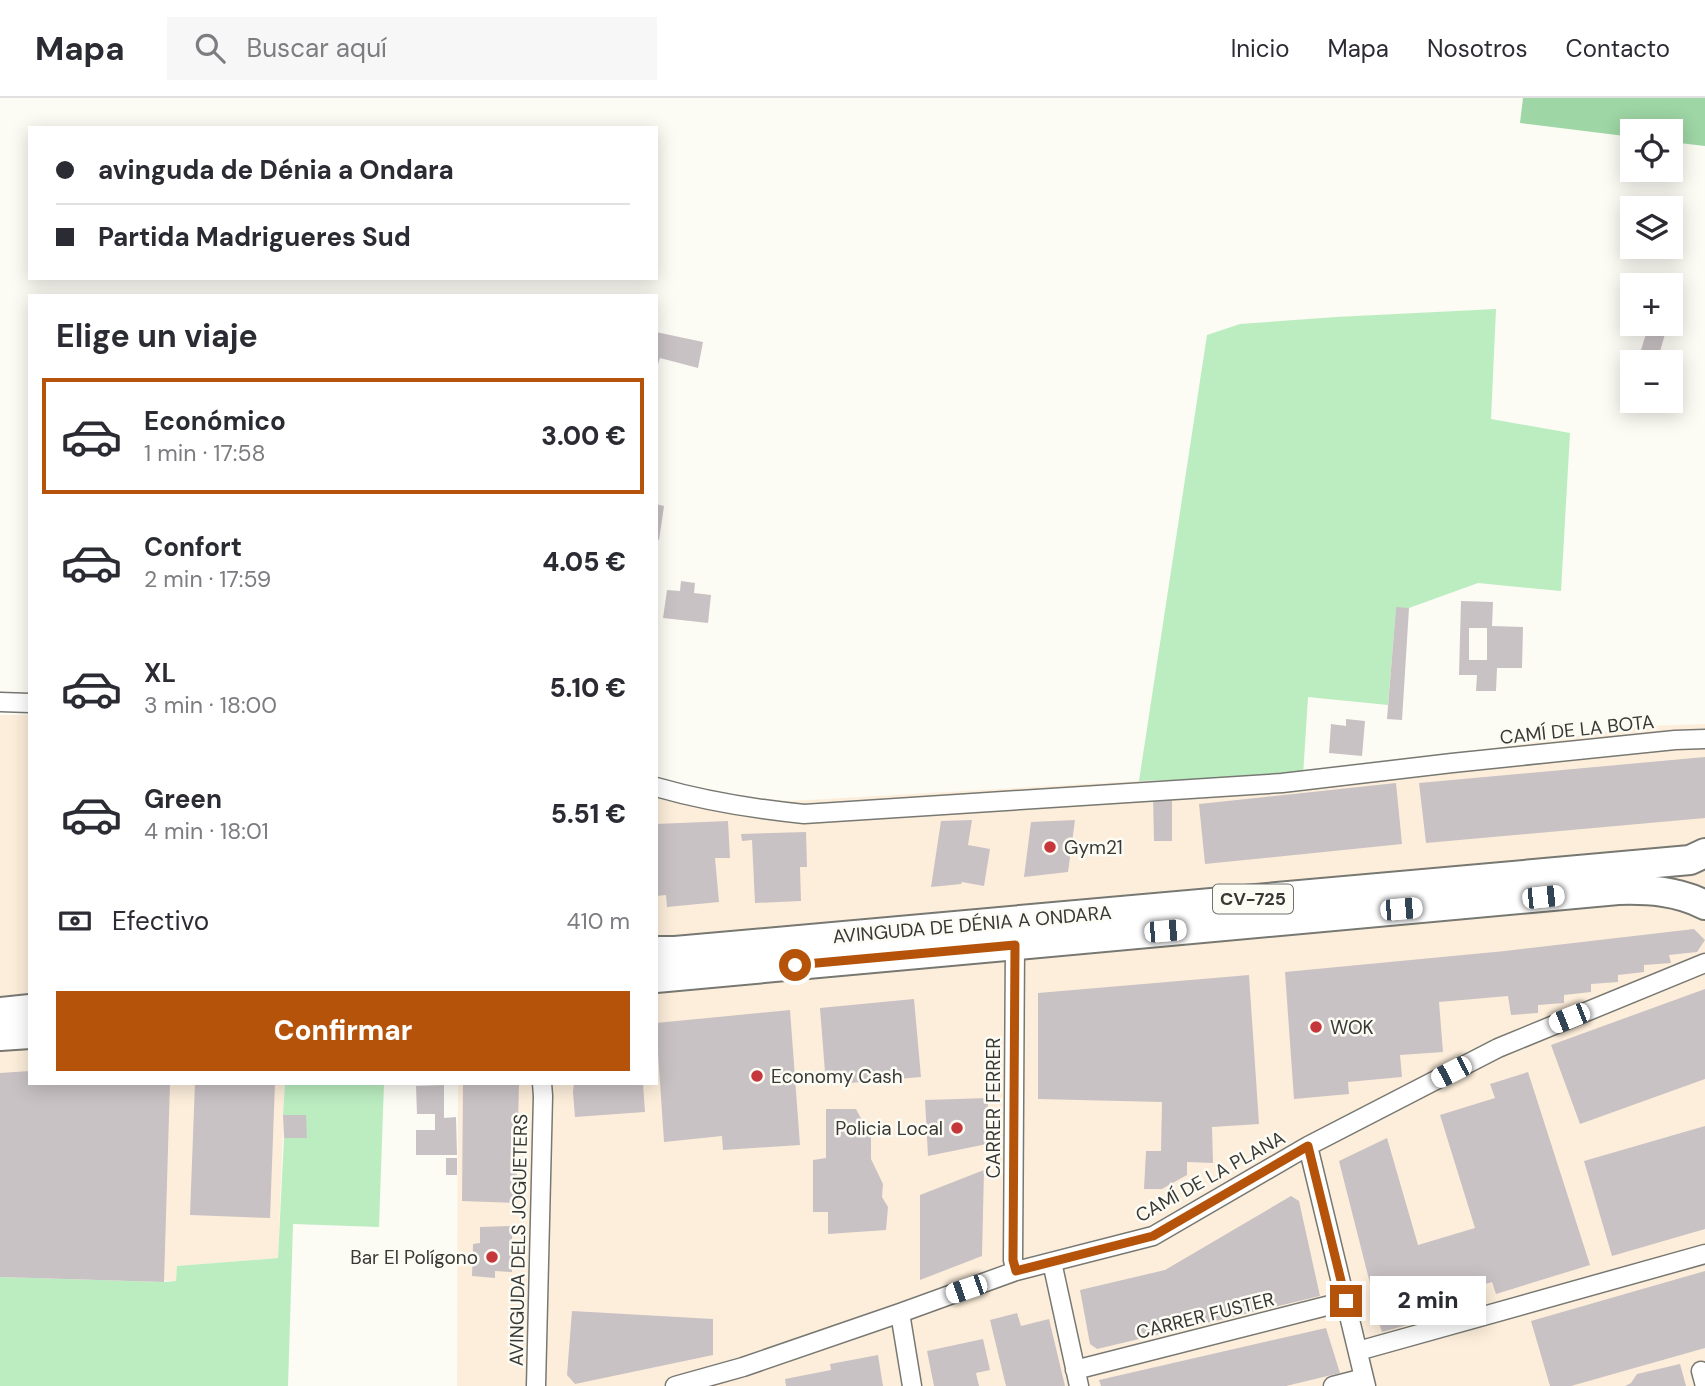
<!DOCTYPE html>
<html lang="es">
<head>
<meta charset="utf-8">
<style>
	:root { --surface:#fff; --page:#f7f7f7; --text:#2b2b33; --muted:#7c7c81; --line:#e1e1e2; --accent:#b45309 }
	body { margin:0; font-family:"DM Sans",sans-serif; background:var(--page); color:var(--text); height:100vh; display:flex; flex-direction:column; font-size:26px; white-space:nowrap }
	* { box-sizing:border-box; margin:0 }
	p { font-size:23px; color:var(--muted) }
	.icon { flex:none; width:38px; height:38px; fill:none; stroke:currentColor; stroke-width:2; stroke-linecap:round; stroke-linejoin:round }
	.map { position:relative; flex:1; overflow:hidden }
	.drawer { position:absolute; left:28px; top:196px; width:630px; height:791px; display:flex; flex-direction:column; background:var(--surface); border-radius:0px; box-shadow:0 4px 18px #0003 }
	.drawer>* { flex:none }
	.guide { position:absolute; left:28px; top:28px; width:630px; height:154px; border-radius:0px; box-shadow:0 4px 18px #0003; display:grid; align-content:center; height:154px; padding:0 28px; background:var(--surface) }
	.controls { position:absolute; left:1620px; top:21px; display:grid; gap:14px }
	.controls a { display:grid; place-items:center; width:63px; height:63px; border-radius:0px; background:var(--surface); box-shadow:0 4px 18px #0003; font-size:35px }
	.end { position:absolute; width:32px; height:32px; margin:-16px; border:9px solid #b45309; background:#fff; box-shadow:0 0 0 4px #fff }
	.from { border-radius:50% }
	.bubble { position:absolute; height:49px; border-radius:0px; background:var(--surface); box-shadow:0 4px 18px #0003; font-size:23px; font-weight:800; line-height:49px; text-align:center }
	.car { position:absolute; width:21px; height:42px; margin:-21px -10px; border-radius:9px; box-shadow:0 0 5px 2px #0007; background:linear-gradient(#fff 24%,#345 0 40%,#fff 0 76%,#345 0 86%,#fff 0) }
	.guide b { display:flex; align-items:center; gap:24px; height:66px; font-size:26px }
	.guide b+b { border-top:2px solid var(--line) }
	.guide i { width:18px; height:18px; background:var(--text) }
	ul { padding:0; list-style:none }
	li { display:flex; align-items:center; gap:21px; height:116px; margin:0 14px 10px; padding:0 14px; border:4px solid transparent; border-radius:0px }
	li div { flex:1 }
	li b { display:block; font-size:26px }
	li em { font-style:normal; font-weight:800 }
	li.selected { border-color:var(--accent) }
	li>.icon { width:63px; height:63px; stroke-width:1.5 }
	h2 { padding:0 28px; font-size:32px; line-height:84px }
	.pay { display:flex; align-items:center; gap:18px; height:77px; padding:0 28px; font-size:26px }
	.pay p { margin-inline-start:auto }
	.button { display:flex; gap:14px; margin-top:auto; padding:14px 28px }
	.button a { flex:1; height:80px; border-radius:0px; background:var(--accent); color:#fff; font-size:28px; font-weight:800; line-height:80px; text-align:center }
	header { display:flex; align-items:center; gap:42px; box-sizing:border-box; height:98px; padding:0 35px; background:var(--surface); border-bottom:2px solid var(--line) }
	header strong { font-size:33px }
	nav { display:flex; gap:38px; margin-inline-start:auto; font-size:24px }
	.search { width:490px; height:63px; background:var(--page); display:flex; align-items:center; gap:18px; box-sizing:border-box; padding:0 24px; border-radius:0px; color:var(--muted); font-size:26px }
	.map>svg:first-child { display:block }
</style>
</head>
<body>
<header>
<strong>Mapa</strong>
<div class="search"><svg class="icon" aria-label="search" viewBox="0 0 24 24"><circle cx="10" cy="10" r="6"/><path d="M15 15l6 6"/></svg>Buscar aquí</div>
<nav><a>Inicio</a><a>Mapa</a><a>Nosotros</a><a>Contacto</a></nav>
</header>
<div class="map">
<svg width="1705" height="1288" viewBox="0 0 1705 1288">
	<rect width="100%" height="100%" fill="#fcfbf4"/>
	<path fill="#fdeedb" d="M0,617H30V985H285L278,1160L178,1168L176,1183L0,1179Z
		M1705,626V1288H457L458,985H656V690L791,703L1139,683L1291,679L1648,628Z"/>
	<path fill="#bbedc1" d="M1496,211L1491,321L1570,335L1561,493L1478,485L1409,510H1396L1388,607L1308,599L1303,678L1139,683L1207,237L1240,226L1336,219Z
		M285,985H384L379,1129L293,1126L288,1288H0V1179L164,1184L176,1183L177,1168L278,1160L284,1040L306,1039V1017H283Z"/>
	<path fill="#9ed6a5" d="M1523,0H1705V48L1671,44V33H1633V39L1520,25Z"/>
	<path fill="#c9c2c4" fill-rule="evenodd" d="M1649,226H1661L1658,234L1665,236L1659,257L1641,252Z
		M656,234L703,244L698,270L660,260L656,272Z
		M656,406L664,408L659,442L656,441Z
		M681,483L695,485L694,495L711,497L708,525L663,520L667,492L680,493Z
		M1461,503L1493,504L1492,528L1523,529L1522,570H1497L1496,593H1476L1477,577H1459ZM1469,530H1487V562H1469Z
		M1396,509L1409,510L1402,622L1387,621Z
		M1346,621L1365,623L1362,658L1329,655L1331,626L1346,628Z
		M1705,659V720L1426,745L1419,685Z
		M1396,685L1402,746L1205,766L1199,706Z
		M1153,698H1172V743H1154Z
		M972,722L968,747L990,751L984,788L962,784L961,786L931,789L941,723Z
		M1075,722L1068,774L1024,779L1031,724Z
		M728,723L730,760H715L719,804L667,809L666,797L656,798V726Z
		M806,734L807,769H800L801,803L755,805L752,742L742,743L741,736Z
		M1694,831L1705,842L1697,854L1669,857L1671,865L1644,867V874L1618,877V884L1591,886V894L1564,897V905L1538,907V915L1511,917L1508,898L1439,904L1443,954L1400,957L1402,979L1348,984L1349,996L1294,1001L1285,874L1505,853Z
		M1249,877L1259,1026L1212,1029L1213,1065L1187,1064V1077L1162,1091H1144L1146,1053H1161L1162,1004L1038,1001V895Z
		M1705,891V981L1580,1026L1551,947Z
		M914,901L921,979L826,987L820,910Z
		M790,912L800,1047L723,1052L722,1038L664,1044L656,925Z
		M30,973V985H170L164,1184L0,1179V975Z
		M1528,974L1590,1167L1496,1196L1492,1184L1378,1217L1339,1063L1387,1040L1418,1147L1475,1130L1440,1017L1495,1000L1490,986Z
		M195,985H275L270,1120L190,1117Z
		M463,985H519L516,1105L462,1103Z
		M574,985H643L645,1014L575,1019L573,994Z
		M444,987V1020L456,1019L457,1057H416V1032H435V1016H417L416,988Z
		M988,1000L987,1046L928,1058L925,1002Z
		M826,1011H856L871,1039V1061L883,1086L882,1099L888,1109L886,1132L828,1136V1114H813V1062L826,1060Z
		M283,1017H306L307,1040H284Z
		M1705,1028V1131L1612,1158L1584,1063Z
		M446,1060H457V1077H446Z
		M984,1072L982,1158L920,1182V1097Z
		M1291,1098L1299,1103L1320,1198L1097,1251L1090,1246L1080,1192L1165,1172Z
		M512,1128V1174L495,1173V1180L472,1178L473,1146L480,1145V1129Z
		M1705,1173V1250L1571,1288H1550L1531,1223Z
		M1433,1207L1436,1219L1382,1234L1378,1222Z
		M572,1213L713,1221V1257L575,1286L567,1277Z
		M1017,1215L1021,1228L1049,1221L1065,1288H1006L990,1222Z
		M1326,1230L1340,1275L1286,1288H1101L1099,1282Z
		M983,1241L990,1272L976,1275L979,1288H934L927,1253Z
		M878,1257L883,1288H786L785,1281L831,1272L830,1266Z
		M1680,1266L1686,1288H1625L1631,1285L1637,1276Z"/>
	<g fill="none" stroke-linecap="round" stroke-linejoin="round">
		<g stroke="#787872" stroke-width="21">
			<path id="minor" d="M0,604L30,605
				M656,689C705,703 754,711 804,716L1282,685L1452,665L1675,642L1705,641
				M1015,847L1013,1162L1016,1173
				M1308,1048L1366,1288
				M1052,1164L1079,1288
				M900,1215L912,1288
				M1358,1253L1705,1156
				M1075,1272L1346,1203
				M1701,1273L1705,1288
				M536,1288L543,998L542,985
				M675,1288L743,1269L900,1215L1016,1173L1153,1138L1308,1048L1498,950L1705,865
				M1333,1288L1364,1280"/>
		</g>
		<g stroke="#787872" stroke-width="32">
			<path id="primary" d="M656,853H675L1690,762L1705,755
				M656,880L1618,792C1648,791 1678,793 1705,807
				M0,914L30,911
				M0,938L30,936"/>
		</g>
		<use href="#minor" stroke="#fff" stroke-width="18"/>
		<use href="#primary" stroke="#fff" stroke-width="28"/>
	</g>
	<g fill="none" stroke-linecap="round" stroke-linejoin="round">
		<path stroke="#b45309" stroke-width="9" d="M795,867L1015,847L1013,1162L1016,1173L1153,1138L1308,1048L1346,1203"/>
	</g>
	<g fill="#c6373c" stroke="#fcfbf4" stroke-width="2.5">
		<circle cx="1050" cy="749" r="7"/>
		<circle cx="1316" cy="929" r="7"/>
		<circle cx="757" cy="978" r="7"/>
		<circle cx="957" cy="1030" r="7"/>
		<circle cx="492" cy="1159" r="7"/>
	</g>
	<g text-anchor="middle" stroke-width="5" stroke-linejoin="round" paint-order="stroke">
		<rect fill="#fcfbf4" stroke="#73726e" stroke-width="2" x="1213" y="786.5" width="80" height="29" rx="5"/>
		<g font-size="18" font-weight="bold" fill="#383835">
			<text x="1253" y="807">CV-725</text>
		</g>
		<g font-size="19" fill="#383835" stroke="#fcfbf4">
			<text transform="translate(1577 631) rotate(-6)" y="7">CAMÍ DE LA BOTA</text>
			<text transform="translate(972 826) rotate(-5)" y="7">AVINGUDA DE DÉNIA A ONDARA</text>
			<text transform="translate(993 1010) rotate(-90)" y="7">CARRER FERRER</text>
			<text transform="translate(1210 1078) rotate(-29)" y="7">CAMÍ DE LA PLANA</text>
			<text transform="translate(518 1142) rotate(-89)" y="7">AVINGUDA DELS JOGUETERS</text>
			<text transform="translate(1205 1217) rotate(-14)" y="7">CARRER FUSTER</text>
		</g>
		<g font-size="19" fill="#383835" stroke="#fcfbf4" text-anchor="start">
			<text x="1064" y="756">Gym21</text>
			<text x="1330" y="936">WOK</text>
			<text x="771" y="985">Economy Cash</text>
			<text x="943" y="1037" text-anchor="end">Policia Local</text>
			<text x="478" y="1166" text-anchor="end">Bar El Polígono</text>
		</g>
	</g>
</svg>
<div class="controls">
<a><svg class="icon" aria-label="locate" viewBox="0 0 24 24"><circle cx="12" cy="12" r="6"/><path d="M12 2v4M12 18v4M2 12h4M18 12h4"/></svg></a>
<a><svg class="icon" aria-label="layers" viewBox="0 0 24 24"><path d="M12 4l9 5-9 5-9-5zM3 14l9 5 9-5"/></svg></a>
<a>+</a>
<a>−</a>
</div>
<i class="end from" style="left:795px;top:867px"></i>
<i class="end" style="left:1346px;top:1203px"></i>
<div class="bubble" style="left:1370px;top:1178px;width:116px">2 min</div>
<i class="car" style="left:1543px;top:799px;rotate:84deg"></i>
<i class="car" style="left:1401px;top:811px;rotate:85deg"></i>
<i class="car" style="left:1165px;top:833px;rotate:85deg"></i>
<i class="car" style="left:1569px;top:920px;rotate:248deg"></i>
<i class="car" style="left:1451px;top:974px;rotate:243deg"></i>
<i class="car" style="left:966px;top:1191px;rotate:251deg"></i>
<div class="guide">
<b><i class="from"></i>avinguda de Dénia a Ondara</b>
<b><i></i>Partida Madrigueres Sud</b>
</div>
<section class="drawer">
<h2>Elige un viaje</h2>
<ul>
<li class="selected"><svg class="icon" aria-label="car" viewBox="0 0 24 24"><path d="M5 17H2v-5l4-1 3-4h7l3 4 3 1v5h-3M9 17h6M6 11h13"/><circle cx="7" cy="17" r="2"/><circle cx="17" cy="17" r="2"/></svg><div><b>Económico</b><p>1 min · 17:58</p></div><em>3.00 €</em></li>
<li><svg class="icon" aria-label="car" viewBox="0 0 24 24"><path d="M5 17H2v-5l4-1 3-4h7l3 4 3 1v5h-3M9 17h6M6 11h13"/><circle cx="7" cy="17" r="2"/><circle cx="17" cy="17" r="2"/></svg><div><b>Confort</b><p>2 min · 17:59</p></div><em>4.05 €</em></li>
<li><svg class="icon" aria-label="car" viewBox="0 0 24 24"><path d="M5 17H2v-5l4-1 3-4h7l3 4 3 1v5h-3M9 17h6M6 11h13"/><circle cx="7" cy="17" r="2"/><circle cx="17" cy="17" r="2"/></svg><div><b>XL</b><p>3 min · 18:00</p></div><em>5.10 €</em></li>
<li><svg class="icon" aria-label="car" viewBox="0 0 24 24"><path d="M5 17H2v-5l4-1 3-4h7l3 4 3 1v5h-3M9 17h6M6 11h13"/><circle cx="7" cy="17" r="2"/><circle cx="17" cy="17" r="2"/></svg><div><b>Green</b><p>4 min · 18:01</p></div><em>5.51 €</em></li>
</ul>
<div class="pay"><svg class="icon" aria-label="cash" viewBox="0 0 24 24"><path d="M3 7h18v10H3z"/><circle cx="12" cy="12" r="2"/></svg>Efectivo<p>410 m</p></div>
<div class="button"><a>Confirmar</a></div>
</section>
</div>
</body>
</html>
